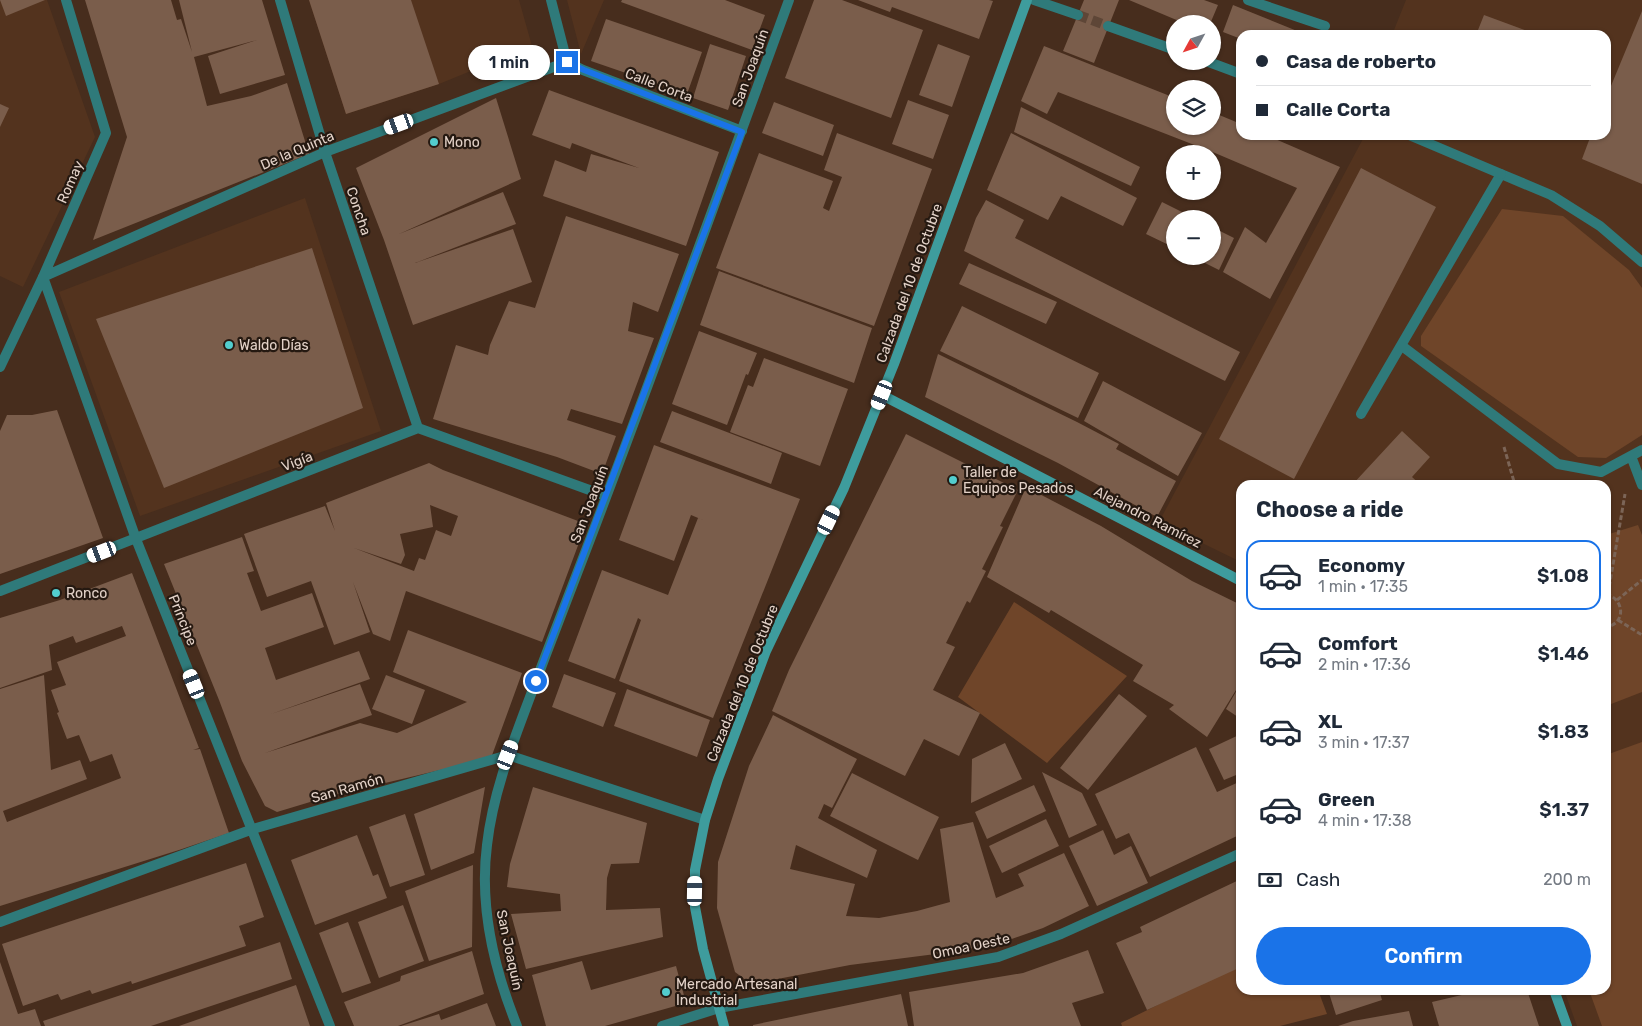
<!DOCTYPE html>
<html lang="en">
<head>
<meta charset="utf-8">
<style>
	:root { --surface:#fff; --page:#f6f6f7; --text:#1f2937; --muted:#747a83; --line:#e0e1e3; --accent:#1a73e8 }
	body { margin:0; font-family:Rubik,sans-serif; background:var(--page); color:var(--text); height:100vh; display:flex; flex-direction:column; font-size:19px; white-space:nowrap }
	* { box-sizing:border-box; margin:0 }
	p { font-size:16px; color:var(--muted) }
	.icon { flex:none; width:28px; height:28px; fill:none; stroke:currentColor; stroke-width:2; stroke-linecap:round; stroke-linejoin:round }
	.map { position:relative; flex:1; overflow:hidden }
	.details { position:absolute; left:1236px; top:480px; width:375px; height:515px; display:flex; flex-direction:column; background:var(--surface); border-radius:15px; box-shadow:0 1px 4px #0004 }
	.details>* { flex:none }
	.top-card { position:absolute; left:1236px; top:30px; width:375px; height:110px; border-radius:15px; box-shadow:0 1px 4px #0004; display:grid; align-content:center; height:110px; padding:0 20px; background:var(--surface) }
	.needle { width:32px; rotate:230deg }
	.buttons { position:absolute; left:1166px; top:15px; display:grid; gap:10px }
	.buttons a { display:grid; place-items:center; width:55px; height:55px; border-radius:50%; background:var(--surface); box-shadow:0 1px 4px #0004; font-size:25px }
	.end { position:absolute; width:22px; height:22px; margin:-11px; border:6px solid #1a73e8; background:#fff; box-shadow:0 0 0 2px #fff }
	.from { border-radius:50% }
	.bubble { position:absolute; height:35px; border-radius:18px; background:var(--surface); box-shadow:0 1px 4px #0004; font-size:16px; font-weight:600; line-height:35px; text-align:center }
	.car { position:absolute; width:15px; height:30px; margin:-15px -8px; border-radius:6px; box-shadow:0 0 4px 1px #0007; background:linear-gradient(#fff 24%,#345 0 40%,#fff 0 76%,#345 0 86%,#fff 0) }
	.top-card b { display:flex; align-items:center; gap:18px; height:48px; font-size:19px }
	.top-card b+b { border-top:1px solid var(--line) }
	.top-card i { width:12px; height:12px; background:var(--text) }
	ul { padding:0; list-style:none }
	li { display:flex; align-items:center; gap:15px; height:70px; margin:0 10px 8px; padding:0 10px; border:2px solid transparent; border-radius:15px }
	li div { flex:1 }
	li b { display:block; font-size:19px }
	li em { font-style:normal; font-weight:600 }
	li.selected { border-color:var(--accent) }
	li>.icon { width:45px; height:45px; stroke-width:1.5 }
	h2 { padding:0 20px; font-size:22px; line-height:60px }
	.pay { display:flex; align-items:center; gap:12px; height:55px; padding:0 20px; font-size:19px }
	.pay p { margin-inline-start:auto }
	.cta { display:flex; gap:10px; margin-top:auto; padding:10px 20px }
	.cta a { flex:1; height:58px; border-radius:30px; background:var(--accent); color:#fff; font-size:20px; font-weight:600; line-height:58px; text-align:center }
	.map>svg:first-child { display:block }
</style>
</head>
<body>
<div class="map">
<svg width="1642" height="1026" viewBox="0 0 1642 1026">
	<rect width="100%" height="100%" fill="#472d1d"/>
	<path fill="#53331e" d="M0,0H47L95,137L23,287L0,276Z
		M309,0H519L532,46L439,84L346,114Z
		M567,0H604L581,54Z
		M1406,0H1642V1026H1577L1564,990H1606V485H1241V562L1159,522L1365,135H1606V35H1392Z
		M305,198L381,431L140,516L59,292Z"/>
	<path fill="#6f4529" d="M1502,209L1563,216L1629,270L1642,288V435L1606,458L1578,457L1421,346V336Z
		M1638,525L1642,535V692L1606,706V535Z
		M1014,602L1127,676L1047,763L958,697Z
		M1642,742V1026H1602L1589,990H1606V755Z
		M1241,964V990H1318L1327,1014L1280,1026H1122L1121,1023Z"/>
	<path fill="#7a5d4b" fill-rule="evenodd" d="M0,0H45L6,16Z
		M85,0H171L177,20L181,19L192,52L179,0H262L285,75L220,94L208,56L257,40L194,57L207,106L251,96L287,83L309,154L93,240L127,137Z
		M309,0H411L439,84L346,114Z
		M622,0H725L765,15L752,50L621,2Z
		M814,0H842L923,30L891,118L785,78Z
		M858,0H989L993,1L979,39L892,7L890,12Z
		M1084,0H1119L1094,63L1063,51Z
		M1129,0H1204L1218,5L1210,24H1186Z
		M1233,5L1307,35H1241V39L1223,32Z
		M1642,11V184L1582,159L1591,135H1606V98Z
		M1484,15L1538,35H1476Z
		M606,19L702,52L687,94L591,61Z
		M710,44L746,56L728,110L693,98Z
		M938,44L970,56L952,107L919,95Z
		M1044,46L1175,98V126H1212V112L1241,124V135H1266L1340,167L1270,299L1223,272L1245,227L1266,243L1297,188L1215,153L1058,92L1047,114L1021,101Z
		M549,90L719,152L686,246L543,196L555,160L586,172L591,154L639,168L572,143L570,149L532,135Z
		M496,98L521,179L399,234L503,192L516,224L415,263L513,229L532,282L413,325L384,240L356,168Z
		M908,100L949,115L933,159L892,144Z
		M774,102L834,125L823,156L762,133Z
		M0,104L9,108L0,127Z
		M1021,107L1140,167L1131,186L1014,132Z
		M837,133L932,169L874,326L716,268L759,153L833,181L823,208L829,211L842,177L824,170Z
		M1011,133L1137,198L1123,226L1061,196L1048,220L987,190Z
		M1361,168L1436,207L1294,479L1219,439Z
		M986,200L1024,220L1015,238L1240,352L1225,381L964,251L976,218Z
		M1162,202L1196,219H1175V248L1146,234Z
		M566,216L679,254L658,312L633,302L628,331L654,338L622,424L571,409L567,420L616,436L602,474L557,457L433,419L456,345L488,355L490,345L509,301L535,308Z
		M1212,227L1234,238L1219,270L1191,256H1212Z
		M312,248L363,408L164,488L96,319Z
		M969,263L1057,302L1046,324L959,284Z
		M719,271L872,328L854,383L700,325Z
		M962,306L1099,373L1078,418L940,351Z
		M699,331L757,353L748,375L746,374L727,425L672,404Z
		M938,354L1077,422L1119,444L1116,449L1176,481L1157,517L1058,463L925,397Z
		M764,358L848,389L820,466L730,432L748,385L753,387Z
		M1103,381L1202,433L1178,476L1084,421Z
		M57,410L103,538L0,574V431L7,415H32Z
		M672,411L782,453L771,484L660,442Z
		M1402,431L1430,457L1412,477L1421,485H1352Z
		M906,434L1018,490L1000,526L1003,527L982,569L986,571L970,603L967,601L946,643L955,647L933,690L980,713L959,756L924,739L905,776L772,711L789,670Z
		M654,445L800,499L713,718L619,681L641,620L638,618L615,679L568,661L602,570L668,595L698,518L710,523L691,515L674,561L619,540Z
		M429,463L443,470L586,524L542,642L406,591L390,641L373,634L353,582L370,632L334,645L311,581L267,597L244,534L325,506L335,531L326,503ZM430,505L458,516L451,536L436,530L425,560L419,558L414,571L354,548L401,564L405,555L400,534L433,527Z
		M1026,487L1101,526L1192,581L1241,605V682L1207,737L1169,709L1174,705L1133,681L1143,665L1051,610L1049,613L987,577Z
		M242,537L254,571L247,573L261,611L312,593L324,627L265,648L276,680L359,651L370,679L271,714L360,684L372,715L265,753L360,723L397,733L467,702L393,672L408,630L522,673L491,758L330,796L277,812L265,806L242,761L219,700L164,564Z
		M132,573L199,748L193,750L200,749L229,833L179,850L0,906V689L44,675L51,770L80,760L87,779L3,811L7,822L121,778L112,754L90,762L79,735L67,739L57,713L59,712L51,690L66,685L57,662L126,636L122,626L76,643L73,636L49,645L52,670L0,688V618L60,600Z
		M564,674L616,693L603,727L552,707Z
		M386,675L425,690L412,724L372,709Z
		M1241,683V719L1226,709Z
		M627,689L710,720L697,757L614,726Z
		M1119,694L1147,716L1088,790L1060,768Z
		M773,715L857,759L832,808L824,804L818,818L877,850L867,878L796,845L790,869L855,884L846,916L879,918L917,911L950,902L940,829L973,822L996,898L1024,886L1018,874L1064,853L1089,906L1043,928L1006,941L959,951L850,965L751,984L735,972L717,908L718,862L749,766Z
		M1241,734V773L1224,780L1209,749Z
		M1005,743L1022,779L971,803L972,759Z
		M1196,747L1217,792L1241,781V832L1237,834V836L1150,877L1129,833L1116,839L1095,794Z
		M1042,772L1082,793L1097,825L1069,838Z
		M852,773L939,817L918,860L830,816Z
		M1034,785L1046,811L987,839L975,812Z
		M485,787L474,853L431,870L414,814Z
		M533,787L647,823L639,863L611,864L607,878L606,910L660,908L663,937L526,969L511,914L561,911L560,894L507,887L510,864Z
		M405,814L425,875L390,887L369,827Z
		M1046,819L1059,846L1002,873L989,846Z
		M1103,830L1114,855L1131,846L1148,883L1097,906L1069,846Z
		M357,835L373,876L378,874L387,898L315,925L291,860Z
		M246,863L264,917L239,926L246,946L132,984L131,981L92,994L90,990L61,1000L58,994L23,1006L2,944Z
		M473,865L472,947L429,961L405,891Z
		M1241,879V967L1147,1010L1116,943L1142,932L1140,927Z
		M403,905L424,961L379,978L358,922Z
		M348,922L371,983L342,993L319,933Z
		M280,942L292,979L151,1026H45L43,1021Z
		M1088,950L1104,993L1072,1003L1081,1026H914L909,992L1023,973Z
		M472,951L484,994L398,1026H354L344,1002L400,981L401,976Z
		M582,961L591,990L676,966L686,1003L605,1026H546L532,975Z
		M0,962L18,1014L35,1009L41,1026H0Z
		M296,985L310,1026H179Z
		M1328,990H1379L1382,1000L1336,1015Z
		M1483,990H1527L1539,1026H1439L1432,1002Z
		M901,994L908,1026H753V1025Z
		M487,1003L496,1026H401L439,1014L441,1020Z
		M1409,1011L1413,1026H1338L1353,1021Z"/>
	<g fill="none" stroke-linecap="round" stroke-linejoin="round">
		<path stroke="#5e4637" stroke-width="10" stroke-dasharray="10 5" stroke-linecap="butt" d="M1078,15L1108,26"/>
		<path stroke="#7c6557" stroke-width="3" stroke-dasharray="5 2.5" stroke-linecap="butt" d="M1504,447L1515,485
			M1606,594C1625,599 1626,624 1606,627
			M1608,594L1625,494
			M1617,600L1642,580
			M1618,620L1642,635"/>
		<path stroke="#2f7a7a" stroke-width="10" d="M1248,0L1325,26
			M1402,346L1558,464L1601,472L1642,450
			M1361,414L1501,174L1551,195L1600,226L1642,262
			M1631,456L1642,485"/>
		<path stroke="#2f7a7a" stroke-width="10" d="M280,0L325,152L418,428
			M551,0L567,62
			M1034,0L1078,15
			M1108,26L1175,50
			M1206,61L1241,74
			M567,62L583,70L742,131
			M1409,135L1501,174
			M0,367L43,277L106,133L66,0
			M0,591L418,428L606,496
			M0,922L253,829L508,755L705,820
			M330,1026L136,539L43,277L325,152L567,62
			M517,1026C494,969 479,907 487,845C493,791 514,740 533,689C552,638 572,587 591,537C659,358 724,179 789,0
			M662,1026L719,1008L998,957L1061,934L1241,853"/>
		<path stroke="#3e9c9d" stroke-width="10" d="M882,395L1241,581
			M1554,990L1567,1026
			M724,1026L703,949L695,907V870L705,820L718,779L766,651L844,488L894,364L1027,0"/>
	</g>
	<g fill="none" stroke-linecap="round" stroke-linejoin="round">
		<path stroke="#1a73e8" stroke-width="6" d="M536,681L742,132L584,70L567,62"/>
	</g>
	<g fill="#52cdce" stroke="#251911" stroke-width="2">
		<circle cx="434" cy="142" r="5"/>
		<circle cx="229" cy="345" r="5"/>
		<circle cx="953" cy="480" r="5"/>
		<circle cx="56" cy="593" r="5"/>
		<circle cx="666" cy="992" r="5"/>
	</g>
	<g text-anchor="middle" stroke-width="4.5" stroke-linejoin="round" paint-order="stroke">
		<g font-size="14" fill="#e3d2c8" stroke="#251911">
			<text transform="translate(750 68) rotate(-70)" y="5">San Joaquín</text>
			<text transform="translate(659 85) rotate(21)" y="5">Calle Corta</text>
			<text transform="translate(297 150) rotate(-23)" y="5">De la Quinta</text>
			<text transform="translate(70 182) rotate(-66)" y="5">Romay</text>
			<text transform="translate(359 211) rotate(71)" y="5">Concha</text>
			<text transform="translate(909 283) rotate(-70)" y="5">Calzada del 10 de Octubre</text>
			<text transform="translate(297 461) rotate(-21)" y="5">Vigía</text>
			<text transform="translate(589 504) rotate(-69)" y="5">San Joaquín</text>
			<text transform="translate(1148 517) rotate(27)" y="5">Alejandro Ramírez</text>
			<text transform="translate(183 620) rotate(68)" y="5">Príncipe</text>
			<text transform="translate(742 683) rotate(-68)" y="5">Calzada del 10 de Octubre</text>
			<text transform="translate(347 788) rotate(-16)" y="5">San Ramón</text>
			<text transform="translate(971 946) rotate(-12)" y="5">Omoa Oeste</text>
			<text transform="translate(510 950) rotate(78)" y="5">San Joaquín</text>
		</g>
		<g font-size="14" fill="#e3d2c8" stroke="#251911" text-anchor="start">
			<text x="444" y="147">Mono</text>
			<text x="239" y="350">Waldo Días</text>
			<text x="963" y="477">Taller de<tspan x="963" dy="16">Equipos Pesados</tspan></text>
			<text x="66" y="598">Ronco</text>
			<text x="676" y="989">Mercado Artesanal<tspan x="676" dy="16">Industrial</tspan></text>
		</g>
	</g>
</svg>
<div class="buttons">
<a><svg class="needle" viewBox="-14 -14 28 28"><path d="M0-13l5 13h-10z" fill="#e53935"/><path d="M0 13l5-13h-10z" fill="#747a83"/></svg></a>
<a><svg class="icon" aria-label="layers" viewBox="0 0 24 24"><path d="M12 4l9 5-9 5-9-5zM3 14l9 5 9-5"/></svg></a>
<a>+</a>
<a>−</a>
</div>
<i class="end from" style="left:536px;top:681px"></i>
<i class="end" style="left:567px;top:62px"></i>
<div class="bubble" style="left:468px;top:45px;width:82px">1 min</div>
<i class="car" style="left:399px;top:124px;rotate:250deg"></i>
<i class="car" style="left:882px;top:395px;rotate:202deg"></i>
<i class="car" style="left:829px;top:520px;rotate:26deg"></i>
<i class="car" style="left:102px;top:552px;rotate:249deg"></i>
<i class="car" style="left:194px;top:684px;rotate:338deg"></i>
<i class="car" style="left:508px;top:755px;rotate:21deg"></i>
<i class="car" style="left:695px;top:891px;rotate:1deg"></i>
<div class="top-card">
<b><i class="from"></i>Casa de roberto</b>
<b><i></i>Calle Corta</b>
</div>
<section class="details">
<h2>Choose a ride</h2>
<ul>
<li class="selected"><svg class="icon" aria-label="car" viewBox="0 0 24 24"><path d="M5 17H2v-5l4-1 3-4h7l3 4 3 1v5h-3M9 17h6M6 11h13"/><circle cx="7" cy="17" r="2"/><circle cx="17" cy="17" r="2"/></svg><div><b>Economy</b><p>1 min · 17:35</p></div><em>$1.08</em></li>
<li><svg class="icon" aria-label="car" viewBox="0 0 24 24"><path d="M5 17H2v-5l4-1 3-4h7l3 4 3 1v5h-3M9 17h6M6 11h13"/><circle cx="7" cy="17" r="2"/><circle cx="17" cy="17" r="2"/></svg><div><b>Comfort</b><p>2 min · 17:36</p></div><em>$1.46</em></li>
<li><svg class="icon" aria-label="car" viewBox="0 0 24 24"><path d="M5 17H2v-5l4-1 3-4h7l3 4 3 1v5h-3M9 17h6M6 11h13"/><circle cx="7" cy="17" r="2"/><circle cx="17" cy="17" r="2"/></svg><div><b>XL</b><p>3 min · 17:37</p></div><em>$1.83</em></li>
<li><svg class="icon" aria-label="car" viewBox="0 0 24 24"><path d="M5 17H2v-5l4-1 3-4h7l3 4 3 1v5h-3M9 17h6M6 11h13"/><circle cx="7" cy="17" r="2"/><circle cx="17" cy="17" r="2"/></svg><div><b>Green</b><p>4 min · 17:38</p></div><em>$1.37</em></li>
</ul>
<div class="pay"><svg class="icon" aria-label="cash" viewBox="0 0 24 24"><path d="M3 7h18v10H3z"/><circle cx="12" cy="12" r="2"/></svg>Cash<p>200 m</p></div>
<div class="cta"><a>Confirm</a></div>
</section>
</div>
</body>
</html>
